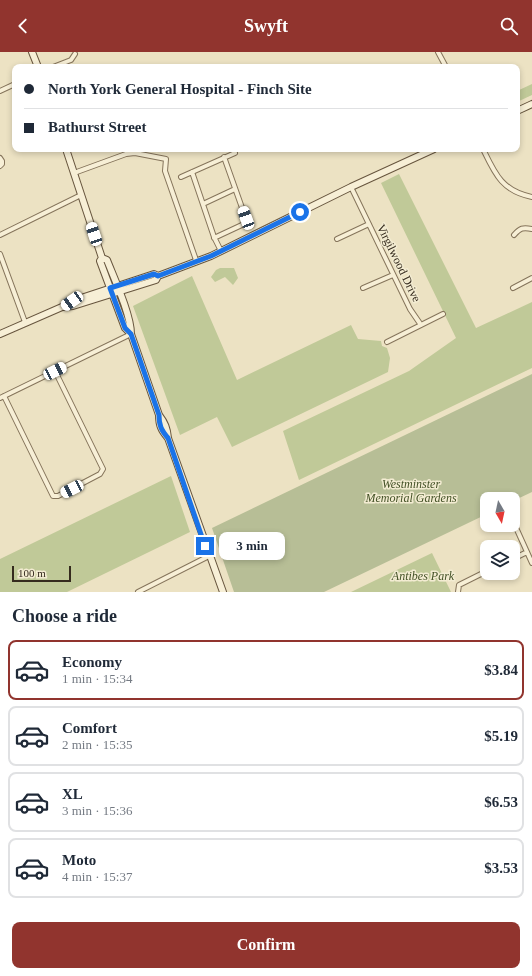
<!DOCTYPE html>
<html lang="en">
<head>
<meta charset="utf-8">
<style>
	:root { --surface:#fff; --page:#f6f6f7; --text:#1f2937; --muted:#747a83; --line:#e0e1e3; --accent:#91342e }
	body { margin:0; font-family:"Times New Roman",serif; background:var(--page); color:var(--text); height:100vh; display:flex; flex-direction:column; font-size:15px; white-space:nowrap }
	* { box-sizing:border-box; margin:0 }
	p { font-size:13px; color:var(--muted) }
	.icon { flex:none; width:22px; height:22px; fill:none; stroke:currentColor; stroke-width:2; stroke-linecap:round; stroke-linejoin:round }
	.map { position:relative; height:540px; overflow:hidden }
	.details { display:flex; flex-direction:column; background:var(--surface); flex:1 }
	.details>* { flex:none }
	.guide { position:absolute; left:12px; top:12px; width:508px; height:88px; border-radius:8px; box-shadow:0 2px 6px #0003; display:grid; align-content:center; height:88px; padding:0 12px; background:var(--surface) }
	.needle { width:26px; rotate:171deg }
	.fabs { position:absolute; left:480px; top:440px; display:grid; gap:8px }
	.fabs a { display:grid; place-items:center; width:40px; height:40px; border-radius:8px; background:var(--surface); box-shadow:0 2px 6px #0003; font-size:20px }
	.scale { position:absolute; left:12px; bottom:10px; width:59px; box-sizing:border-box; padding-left:4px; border:2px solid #352b1e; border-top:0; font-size:11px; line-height:14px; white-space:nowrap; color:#352b1e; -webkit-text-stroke:3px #f3ecd2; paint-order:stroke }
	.end { position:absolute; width:18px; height:18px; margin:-9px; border:5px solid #1a73e8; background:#fff; box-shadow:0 0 0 2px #fff }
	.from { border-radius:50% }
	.bubble { position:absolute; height:28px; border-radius:8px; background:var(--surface); box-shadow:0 2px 6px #0003; font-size:13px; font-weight:700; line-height:28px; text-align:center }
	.car { position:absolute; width:12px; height:24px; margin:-12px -6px; border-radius:5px; box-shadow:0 0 3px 1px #0007; background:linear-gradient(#fff 24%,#345 0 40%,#fff 0 76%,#345 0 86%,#fff 0) }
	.guide b { display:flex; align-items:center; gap:14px; height:38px; font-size:15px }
	.guide b+b { border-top:1px solid var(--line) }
	.guide i { width:10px; height:10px; background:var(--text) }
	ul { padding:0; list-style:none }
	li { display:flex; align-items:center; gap:12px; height:60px; margin:0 8px 6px; padding:0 4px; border:2px solid var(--line); border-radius:8px }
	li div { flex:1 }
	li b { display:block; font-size:15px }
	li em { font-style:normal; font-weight:700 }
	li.on { border-color:var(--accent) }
	li>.icon { width:36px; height:36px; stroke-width:1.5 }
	h2 { padding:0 12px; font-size:18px; line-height:48px }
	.action { display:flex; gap:8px; margin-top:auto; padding:8px 12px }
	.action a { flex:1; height:46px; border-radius:8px; background:var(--accent); color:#fff; font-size:16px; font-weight:700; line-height:46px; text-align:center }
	header { display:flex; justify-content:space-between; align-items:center; height:52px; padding:0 12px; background:var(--accent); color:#fff; font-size:18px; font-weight:700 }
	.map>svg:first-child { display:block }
</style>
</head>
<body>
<header><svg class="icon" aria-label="back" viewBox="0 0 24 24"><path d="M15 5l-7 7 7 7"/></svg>Swyft<svg class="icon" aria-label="search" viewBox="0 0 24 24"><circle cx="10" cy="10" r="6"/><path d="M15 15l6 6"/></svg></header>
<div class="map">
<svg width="532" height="540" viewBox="0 0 532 540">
	<rect width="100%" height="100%" fill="#ece2c3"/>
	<path fill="#c0c998" d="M532,32V43L517,50V39Z
		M399,122L476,276L532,250V316L299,428L283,379L409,319L456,286L381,131Z
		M220,216H234L238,226L233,233L225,225L215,230L211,225L216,218Z
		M192,224L237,328L351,273L358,287L381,289L382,294L387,296L390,306L388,320L232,395L217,365L180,383L133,254Z
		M171,424L190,480L67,540H0V507Z
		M432,501L451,540H351Z"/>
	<path fill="#b7be96" d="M532,322V440L513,449V447H487V462L324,540H234L212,476Z"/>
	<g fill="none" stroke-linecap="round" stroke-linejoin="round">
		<g stroke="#85745b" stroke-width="6">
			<path id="street" d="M438,0L446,15
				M53,15L71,8L75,2
				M0,39L15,32
				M483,97C495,122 502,139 532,145
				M0,106L2,109V112L0,114
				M192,120L214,185L221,199
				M74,121L126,102L135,101L166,107L165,119L196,208
				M181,125L235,101
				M351,135L410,257L421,273
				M203,152L235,137
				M0,183L81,143
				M514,183C520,176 523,175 532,177
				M214,186L244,172L246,167L224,105
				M337,187L369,172
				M0,202L25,270
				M363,236L393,223
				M513,236L532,226
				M387,290L443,262
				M4,344L53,444H58L100,422L103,417L55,319
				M0,346L131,282
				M513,469L532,511
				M513,507L527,500
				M138,540L209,504
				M458,540L459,533L487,519"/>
		</g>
		<g stroke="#67553e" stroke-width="8">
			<path id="secondary" d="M32,0L38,15
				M517,59L532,52
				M66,97L102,206L100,209L125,276L131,282
				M102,206L107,208C114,226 131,263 131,282L159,363C165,371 167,376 168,386L223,540
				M63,255L73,254L156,228L158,224
				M0,282L62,255L72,249L154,222L158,224L211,204L351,135L434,97
				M159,363C159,373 161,378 168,386"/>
		</g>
		<use href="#street" stroke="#f7efd6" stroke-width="4"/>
		<use href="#secondary" stroke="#f7efd6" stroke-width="6"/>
	</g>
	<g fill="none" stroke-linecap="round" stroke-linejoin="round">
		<path stroke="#1a73e8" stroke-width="5" d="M205,494L168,386C161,378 159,373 159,363L131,282L125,276L110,236L154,222L158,224L211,204L300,160"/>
	</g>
	<g text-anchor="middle" stroke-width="3" stroke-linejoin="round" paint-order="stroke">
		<g font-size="12" fill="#352b1e" stroke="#f3ecd2">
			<text transform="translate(399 211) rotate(64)" y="4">Virgilwood Drive</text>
		</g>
		<g font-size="12" font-style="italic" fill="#435126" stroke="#f3ecd2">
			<text x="411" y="436">Westminster<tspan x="411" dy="14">Memorial Gardens</tspan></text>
			<text x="423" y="528">Antibes Park</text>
		</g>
	</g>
</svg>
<div class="fabs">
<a><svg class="needle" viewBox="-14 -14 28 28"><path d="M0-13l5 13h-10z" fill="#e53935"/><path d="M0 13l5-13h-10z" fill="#747a83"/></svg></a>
<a><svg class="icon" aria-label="layers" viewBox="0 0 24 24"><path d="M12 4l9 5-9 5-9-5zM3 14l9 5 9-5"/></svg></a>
</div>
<div class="scale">100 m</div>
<i class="end from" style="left:300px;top:160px"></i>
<i class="end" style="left:205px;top:494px"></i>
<div class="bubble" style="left:219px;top:480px;width:66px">3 min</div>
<i class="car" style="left:246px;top:166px;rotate:340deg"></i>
<i class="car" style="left:94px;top:182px;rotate:342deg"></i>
<i class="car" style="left:72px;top:249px;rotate:235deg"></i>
<i class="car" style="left:55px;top:319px;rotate:64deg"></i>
<i class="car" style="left:72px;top:437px;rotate:243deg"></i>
<div class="guide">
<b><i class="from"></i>North York General Hospital - Finch Site</b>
<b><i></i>Bathurst Street</b>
</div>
</div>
<section class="details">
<h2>Choose a ride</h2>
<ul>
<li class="on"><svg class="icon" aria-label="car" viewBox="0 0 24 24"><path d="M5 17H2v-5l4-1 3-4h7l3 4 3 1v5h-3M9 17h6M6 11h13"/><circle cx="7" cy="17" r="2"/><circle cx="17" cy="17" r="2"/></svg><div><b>Economy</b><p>1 min · 15:34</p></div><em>$3.84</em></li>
<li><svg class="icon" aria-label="car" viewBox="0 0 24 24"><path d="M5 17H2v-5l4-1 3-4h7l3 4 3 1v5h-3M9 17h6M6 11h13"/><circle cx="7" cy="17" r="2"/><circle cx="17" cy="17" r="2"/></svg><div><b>Comfort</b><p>2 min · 15:35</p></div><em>$5.19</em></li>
<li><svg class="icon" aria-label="car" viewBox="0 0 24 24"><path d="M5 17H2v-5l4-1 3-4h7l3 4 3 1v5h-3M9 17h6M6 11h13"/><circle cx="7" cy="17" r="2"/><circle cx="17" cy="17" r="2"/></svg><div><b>XL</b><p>3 min · 15:36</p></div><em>$6.53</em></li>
<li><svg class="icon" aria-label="car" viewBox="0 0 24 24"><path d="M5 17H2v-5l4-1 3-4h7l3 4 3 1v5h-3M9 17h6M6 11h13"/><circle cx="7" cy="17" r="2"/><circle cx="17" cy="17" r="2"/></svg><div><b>Moto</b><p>4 min · 15:37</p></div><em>$3.53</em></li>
</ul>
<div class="action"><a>Confirm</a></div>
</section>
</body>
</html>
